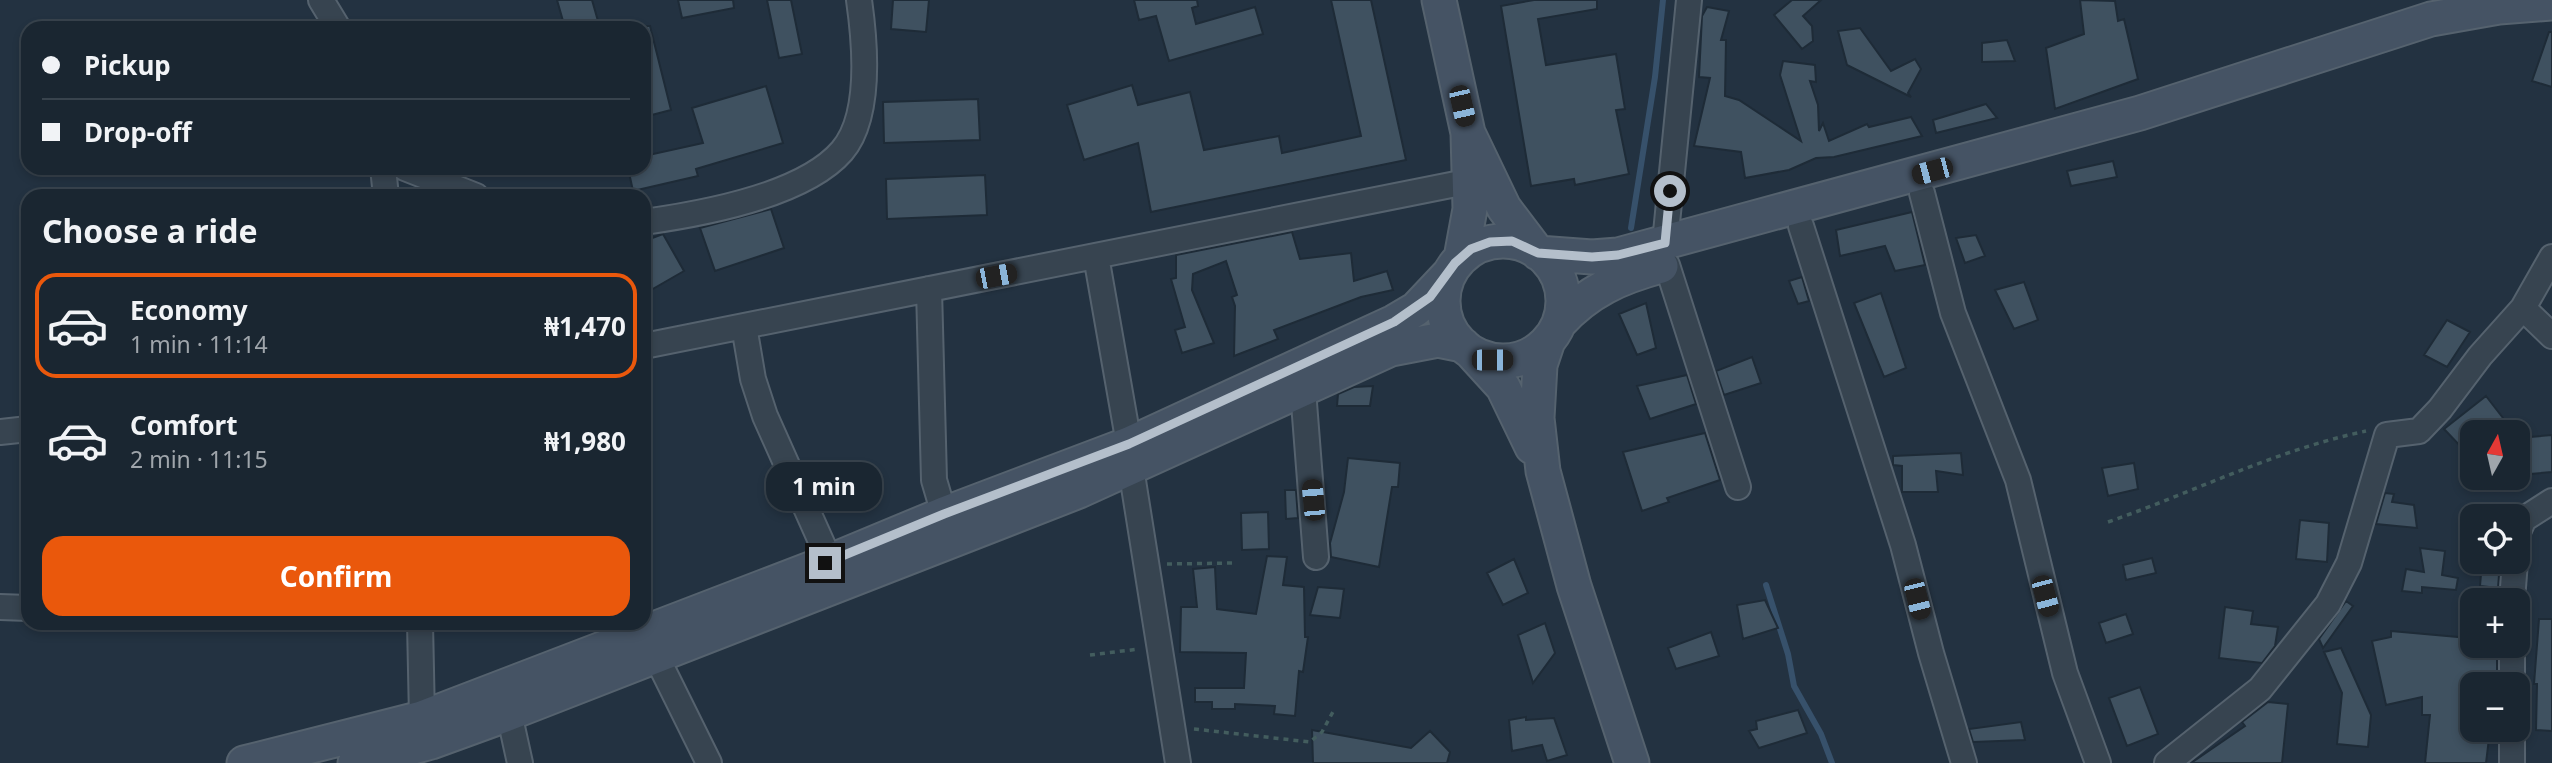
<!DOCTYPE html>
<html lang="en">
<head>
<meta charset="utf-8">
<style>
	:root { --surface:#1a2631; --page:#232e39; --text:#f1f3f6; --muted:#9fa5ab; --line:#38434d; --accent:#ea580c }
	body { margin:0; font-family:"Noto Sans",sans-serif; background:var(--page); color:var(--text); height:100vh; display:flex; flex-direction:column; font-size:26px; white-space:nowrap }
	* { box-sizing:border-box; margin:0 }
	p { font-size:23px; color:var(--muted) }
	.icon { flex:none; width:38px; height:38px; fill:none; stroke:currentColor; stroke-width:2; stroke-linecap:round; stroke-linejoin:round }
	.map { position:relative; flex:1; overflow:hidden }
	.details { position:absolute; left:21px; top:189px; width:630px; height:441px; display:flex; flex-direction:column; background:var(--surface); border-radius:21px; box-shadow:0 4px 10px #0003,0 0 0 2px var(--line) }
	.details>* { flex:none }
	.banner { position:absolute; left:21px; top:21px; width:630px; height:154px; border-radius:21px; box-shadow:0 4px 10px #0003,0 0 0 2px var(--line); display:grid; align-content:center; height:154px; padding:0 21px; background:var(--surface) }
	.needle { width:46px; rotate:8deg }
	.tools { position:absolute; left:2460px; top:420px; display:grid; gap:14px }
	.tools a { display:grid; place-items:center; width:70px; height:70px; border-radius:14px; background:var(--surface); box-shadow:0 4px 10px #0003,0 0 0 2px var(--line); font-size:35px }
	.end { position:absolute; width:32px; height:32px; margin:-16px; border:9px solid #b4bfcb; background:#111; box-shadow:0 0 0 4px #111 }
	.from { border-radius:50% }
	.bubble { position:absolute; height:49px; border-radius:21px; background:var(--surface); box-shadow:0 4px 10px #0003,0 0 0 2px var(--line); font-size:23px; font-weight:700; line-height:49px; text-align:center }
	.car { position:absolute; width:21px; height:42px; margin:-21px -10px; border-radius:9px; box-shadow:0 0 5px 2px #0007; background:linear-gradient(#222 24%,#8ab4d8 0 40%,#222 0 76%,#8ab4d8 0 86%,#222 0) }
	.banner b { display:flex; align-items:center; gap:24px; height:66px; font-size:26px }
	.banner b+b { border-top:2px solid var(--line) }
	.banner i { width:18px; height:18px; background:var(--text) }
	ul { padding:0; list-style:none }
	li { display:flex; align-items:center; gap:21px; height:105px; margin:0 14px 10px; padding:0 7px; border:4px solid transparent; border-radius:21px }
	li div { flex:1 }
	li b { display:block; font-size:26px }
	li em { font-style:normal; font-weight:700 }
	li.selected { border-color:var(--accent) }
	li>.icon { width:63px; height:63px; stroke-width:1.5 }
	h2 { padding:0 21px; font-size:32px; line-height:84px }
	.action { display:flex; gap:14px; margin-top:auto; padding:14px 21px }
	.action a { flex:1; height:80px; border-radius:21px; background:var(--accent); color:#fff; font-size:28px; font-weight:700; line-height:80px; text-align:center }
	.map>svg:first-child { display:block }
</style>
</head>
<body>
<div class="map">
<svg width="2552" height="763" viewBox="0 0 2552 763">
	<rect width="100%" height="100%" fill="#233241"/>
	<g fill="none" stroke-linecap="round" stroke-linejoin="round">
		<path stroke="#37516b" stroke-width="6" d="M1631,228L1655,77L1663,0
			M1766,585L1788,654L1794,686L1821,734L1832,763"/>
	</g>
	<path fill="#3f5160" stroke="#1e2b37" stroke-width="2" d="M557,0H592L600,28H565Z
		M678,0H733L734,8L682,18Z
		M767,0H791L802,54L779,58Z
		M893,0H929L926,32L891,29Z
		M1134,0H1197L1198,6L1192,8L1196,24L1255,7L1263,34L1169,61L1156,16L1139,20Z
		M1331,0H1371L1406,160L1151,212L1138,143L1084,160L1067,105L1132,85L1138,105L1190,92L1204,150L1279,136L1282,153L1361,136Z
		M1534,0H1597V9L1538,19L1546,65L1616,54L1625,109L1616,110L1629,174L1575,185L1574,179L1531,186L1501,6Z
		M1792,0H1821L1803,16L1812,26L1813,41L1802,49L1774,15Z
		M2080,0L2115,1L2118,21L2124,19L2138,79L2055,109L2046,48L2084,34Z
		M1707,7L1729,11L1721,40H1726L1725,96L1739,100L1801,141L1780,75L1783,61L1815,65L1816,82L1810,81L1818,105L1819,131L1823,123L1829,141L1867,124L1869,127L1911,117L1922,136L1834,157L1816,158L1789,170L1745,178L1741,152L1694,146L1710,78L1699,77L1702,16Z
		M644,26H650L671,110L644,117Z
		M1860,28L1891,71L1915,59L1921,69L1908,93L1911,97L1847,65L1838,31Z
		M2549,32H2552V87L2532,81Z
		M2007,40L2015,61L1982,62V43Z
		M766,86L783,143L696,169L698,176L633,191L628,168H644V156L703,143L692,108Z
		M978,99L980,140L884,143L883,102Z
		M1986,104L1997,118L1936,133L1933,120Z
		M2113,161L2117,177L2071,186L2067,171Z
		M985,175L987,215L887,219L886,179Z
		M771,209L784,248L715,271L700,228Z
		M1912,212L1925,265L1895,271L1885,246L1840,256L1836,230Z
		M1292,232L1300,259L1351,253L1354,281L1387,271L1393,290L1361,297L1274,330L1278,339L1234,356L1235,306L1232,297L1237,295L1226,261L1193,274L1192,290L1214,343L1182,353L1175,330L1185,327L1171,279L1176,278V255Z
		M663,234L684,271L644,294V241Z
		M1976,235L1985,256L1965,263L1956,238Z
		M1802,277L1809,301L1798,304L1789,281Z
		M2024,282L2038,320L2014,329L1995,290Z
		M1881,293L1906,368L1884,377L1854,303Z
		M1646,303L1656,348L1637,355L1619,314Z
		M2447,320L2470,332L2447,367L2424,355Z
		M1752,357L1761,383L1724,395L1716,371Z
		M1687,375L1696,404L1650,419L1637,386Z
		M1373,386L1370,406H1337L1338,394L1354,387Z
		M2486,396L2503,418L2486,432H2473V443L2464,450L2444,429Z
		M1705,433L1720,480L1667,498L1669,502L1642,511L1623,452Z
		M2552,435V472L2518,475V438Z
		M1961,453L1963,475L1936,471L1938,492H1902V466L1893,465V456Z
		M1348,458L1400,463L1398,487H1392L1379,567L1331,557L1330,543L1344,492Z
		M2134,463L2138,489L2108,496L2102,468Z
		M1285,490H1296L1298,518L1286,519Z
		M2385,493L2394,494L2392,502L2414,505L2417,528L2376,524Z
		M1268,512L1269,549L1242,550L1241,513Z
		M2300,520L2329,523L2327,562L2296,559Z
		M2420,548L2445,551L2442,575L2458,578L2456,590L2422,587V593L2402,591L2406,569L2424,572Z
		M1267,556L1287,557L1283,585L1304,587L1305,637H1308L1303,672L1299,671L1295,716L1274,714L1275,706L1235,704V709H1212V702H1195V688H1244L1246,653L1180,652L1181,607H1197L1193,569L1215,567L1217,609L1256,614Z
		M2152,558L2156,573L2126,580L2123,565Z
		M1514,559L1528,593L1503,605L1487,573Z
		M2482,562H2500L2498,588L2480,586Z
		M1318,587L1344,589L1340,618L1310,615Z
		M1765,600L1778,628L1743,639L1737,605Z
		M2346,601L2353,606L2323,648L2319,639Z
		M2225,607L2253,611L2251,624L2278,627L2275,646L2262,663L2219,658Z
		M2126,614L2133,634L2106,643L2099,623Z
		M2539,619H2552V731L2536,730L2537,684H2534Z
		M1545,623L1555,653L1533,683L1518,635Z
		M2391,631L2469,638L2468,646H2497V683L2467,682L2466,724L2473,725V730H2490L2486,763H2425L2430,715H2422V697L2386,705L2372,641L2391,637Z
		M1711,632L1719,656L1676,669L1668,648Z
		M2341,648L2371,715L2368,747L2337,744L2342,693L2324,652Z
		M2140,687L2158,734L2127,746L2109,698Z
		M2268,702L2288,704L2282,763H2191L2245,726L2242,722Z
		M1798,710L1807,733L1759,748L1749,731L1757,729L1756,721Z
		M1526,717V720L1554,718L1567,755L1547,761L1542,745L1512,751L1509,720Z
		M2021,722L2025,740L1973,742L1969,729Z
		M1312,730L1411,748L1430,731L1450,752L1447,763H1313Z"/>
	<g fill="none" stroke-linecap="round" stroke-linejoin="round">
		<g stroke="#55626e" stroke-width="28">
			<path id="minor" d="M321,0L338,28
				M383,168L386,196
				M405,168L476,196
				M1922,193L1953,313L2018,480L2065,673L2098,763
				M644,222C701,214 803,196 842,151C872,116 865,42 859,0
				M1801,226L1903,545L1931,653L1964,763
				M1665,243L1689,0
				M1096,256L1129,444
				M1667,265L1738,487
				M929,289L934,480L944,514
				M2523,308L2552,336
				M744,326L753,379L765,416L824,548L826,563
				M644,346L1471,181
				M1303,390L1316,557
				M0,432L28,429
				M1131,468L1178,763
				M2518,532L2524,519L2552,501
				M2512,600L2515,562
				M0,607L28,608
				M420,623L422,718
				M656,656L709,763
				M2512,684V646
				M509,713L520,763
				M2512,730V763
				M2167,763L2260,689L2328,604L2349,563L2387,435L2419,431L2440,409L2480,356L2523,308L2552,257"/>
		</g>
		<g stroke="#55626e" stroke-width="37">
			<path id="secondary" d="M1439,0L1468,133L1470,209L1461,258
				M1468,133L1504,208L1538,253L1592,257L1618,255L2140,113L2431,19L2499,7L2552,3
				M1443 301a60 60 0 1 1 120 0a60 60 0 1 1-120 0Z
				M1559,323C1588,291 1620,277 1661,266
				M1548,341L1540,365L1537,418L1543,471L1574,586L1632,763
				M1472,353L1503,387L1532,447
				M244,763L422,718L826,563L944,514L1129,444L1394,322L1416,309L1450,273
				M355,763L431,742L497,718L1079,491L1391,349L1438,340L1463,345"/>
		</g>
		<path stroke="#435d5e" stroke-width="3.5" stroke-dasharray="5 5" stroke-linecap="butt" d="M2108,522C2197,491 2273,451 2366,431
			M1167,564L1234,563
			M1090,655L1139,649
			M1194,729L1310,742L1322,732L1335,708"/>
		<use href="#minor" stroke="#374450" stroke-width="24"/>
		<use href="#secondary" stroke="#455364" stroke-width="33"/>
	</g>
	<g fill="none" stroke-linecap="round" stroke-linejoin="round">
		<path stroke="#b4bfcb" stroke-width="9" d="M825,563L944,514L1129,444L1394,322L1430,297L1455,263L1471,249L1490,242L1512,241L1538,253L1592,257L1618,255L1665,243L1670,191"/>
	</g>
</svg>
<div class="tools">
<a><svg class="needle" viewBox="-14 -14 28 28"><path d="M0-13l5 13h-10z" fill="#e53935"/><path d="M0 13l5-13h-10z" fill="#9fa5ab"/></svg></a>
<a><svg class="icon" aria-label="locate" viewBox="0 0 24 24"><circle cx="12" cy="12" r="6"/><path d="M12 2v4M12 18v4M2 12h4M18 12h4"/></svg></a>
<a>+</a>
<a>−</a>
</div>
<i class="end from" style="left:1670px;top:191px"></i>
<i class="end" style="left:825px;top:563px"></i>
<div class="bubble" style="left:766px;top:462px;width:116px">1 min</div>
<i class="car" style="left:1462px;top:106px;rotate:167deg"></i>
<i class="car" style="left:1932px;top:171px;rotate:255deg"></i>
<i class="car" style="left:996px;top:276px;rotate:79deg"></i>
<i class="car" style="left:1492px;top:360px;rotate:90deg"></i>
<i class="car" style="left:1313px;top:500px;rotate:355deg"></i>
<i class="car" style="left:2045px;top:596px;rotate:165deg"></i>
<i class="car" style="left:1917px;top:599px;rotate:166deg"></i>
<div class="banner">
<b><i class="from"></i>Pickup</b>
<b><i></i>Drop-off</b>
</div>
<section class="details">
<h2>Choose a ride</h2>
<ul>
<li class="selected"><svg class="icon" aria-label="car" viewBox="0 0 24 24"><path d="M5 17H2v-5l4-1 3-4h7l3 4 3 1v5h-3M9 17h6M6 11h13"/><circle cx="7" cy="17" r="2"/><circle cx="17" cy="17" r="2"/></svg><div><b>Economy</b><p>1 min · 11:14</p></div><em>₦1,470</em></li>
<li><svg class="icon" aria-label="car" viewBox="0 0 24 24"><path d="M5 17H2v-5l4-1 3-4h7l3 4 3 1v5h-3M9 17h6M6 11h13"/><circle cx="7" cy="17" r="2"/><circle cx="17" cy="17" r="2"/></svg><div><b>Comfort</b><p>2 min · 11:15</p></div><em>₦1,980</em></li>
</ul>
<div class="action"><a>Confirm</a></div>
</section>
</div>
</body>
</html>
